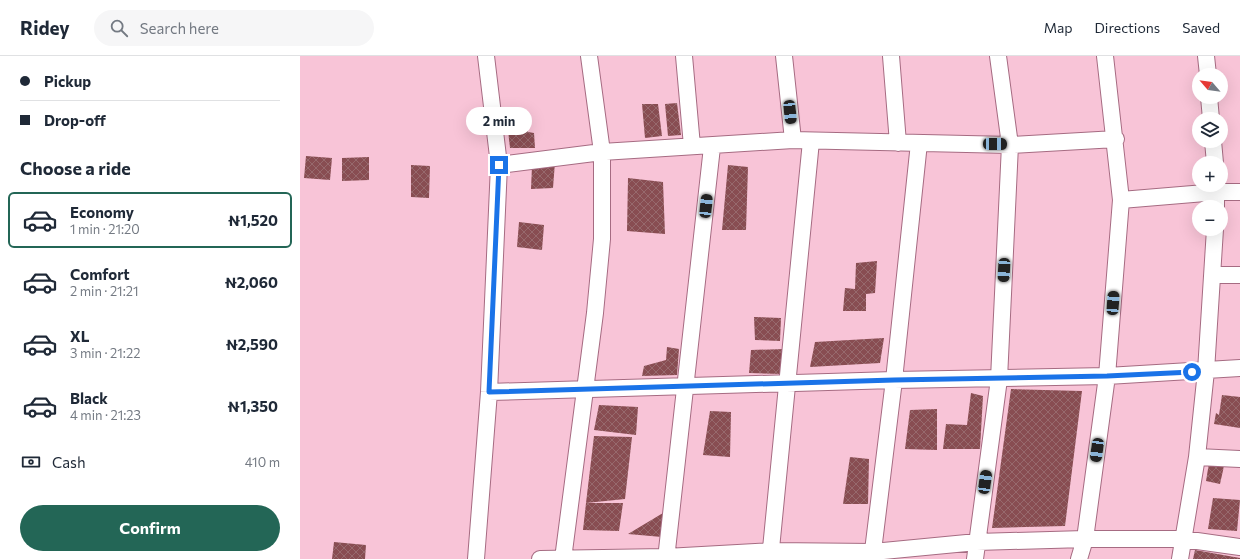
<!DOCTYPE html>
<html lang="en">
<head>
<meta charset="utf-8">
<style>
	:root { --surface:#fff; --page:#f6f6f7; --text:#1f2937; --muted:#747a83; --line:#e0e1e3; --accent:#236656 }
	body { margin:0; font-family:Commissioner,sans-serif; background:var(--page); color:var(--text); height:100vh; display:flex; flex-direction:column; font-size:15px; white-space:nowrap }
	* { box-sizing:border-box; margin:0 }
	p { font-size:13px; color:var(--muted) }
	.icon { flex:none; width:22px; height:22px; fill:none; stroke:currentColor; stroke-width:2; stroke-linecap:round; stroke-linejoin:round }
	.map { position:relative; flex:1; overflow:hidden }
	.drawer { display:flex; flex-direction:column; background:var(--surface); width:300px }
	.drawer>* { flex:none }
	.top-card { display:grid; align-content:center; height:88px; padding:0 20px; background:var(--surface) }
	.needle { width:26px; rotate:298deg }
	.fabs { position:absolute; left:892px; top:12px; display:grid; gap:8px }
	.fabs a { display:grid; place-items:center; width:36px; height:36px; border-radius:50%; background:var(--surface); box-shadow:0 4px 16px #0002; font-size:20px }
	.end { position:absolute; width:18px; height:18px; margin:-9px; border:5px solid #1a73e8; background:#fff; box-shadow:0 0 0 2px #fff }
	.from { border-radius:50% }
	.bubble { position:absolute; height:28px; border-radius:14px; background:var(--surface); box-shadow:0 4px 16px #0002; font-size:13px; font-weight:700; line-height:28px; text-align:center }
	.car { position:absolute; width:12px; height:24px; margin:-12px -6px; border-radius:5px; box-shadow:0 0 3px 1px #0007; background:linear-gradient(#222 24%,#8ab4d8 0 40%,#222 0 76%,#8ab4d8 0 86%,#222 0) }
	.top-card b { display:flex; align-items:center; gap:14px; height:38px; font-size:15px }
	.top-card b+b { border-top:1px solid var(--line) }
	.top-card i { width:10px; height:10px; background:var(--text) }
	ul { padding:0; list-style:none }
	li { display:flex; align-items:center; gap:12px; height:56px; margin:0 8px 6px; padding:0 12px; border:2px solid transparent; border-radius:6px }
	li div { flex:1 }
	li b { display:block; font-size:15px }
	li em { font-style:normal; font-weight:700 }
	li.on { border-color:var(--accent) }
	li>.icon { width:36px; height:36px; stroke-width:1.5 }
	h2 { padding:0 20px; font-size:18px; line-height:48px }
	.pay { display:flex; align-items:center; gap:10px; height:44px; padding:0 20px; font-size:15px }
	.pay p { margin-inline-start:auto }
	.cta { display:flex; gap:8px; margin-top:auto; padding:8px 20px }
	.cta a { flex:1; height:46px; border-radius:24px; background:var(--accent); color:#fff; font-size:16px; font-weight:700; line-height:46px; text-align:center }
	header { display:flex; align-items:center; gap:24px; box-sizing:border-box; height:56px; padding:0 20px; background:var(--surface); border-bottom:1px solid var(--line) }
	header strong { font-size:19px }
	nav { display:flex; gap:22px; margin-inline-start:auto; font-size:14px }
	.search { width:280px; height:36px; background:var(--page); display:flex; align-items:center; gap:10px; box-sizing:border-box; padding:0 14px; border-radius:22px; color:var(--muted); font-size:15px }
	main { display:flex; flex:1; min-height:0 }
	.map>svg:first-child { display:block }
</style>
</head>
<body>
<header>
<strong>Ridey</strong>
<div class="search"><svg class="icon" aria-label="search" viewBox="0 0 24 24"><circle cx="10" cy="10" r="6"/><path d="M15 15l6 6"/></svg>Search here</div>
<nav><a>Map</a><a>Directions</a><a>Saved</a></nav>
</header>
<main>
<section class="drawer">
<div class="top-card">
<b><i class="from"></i>Pickup</b>
<b><i></i>Drop-off</b>
</div>
<h2>Choose a ride</h2>
<ul>
<li class="on"><svg class="icon" aria-label="car" viewBox="0 0 24 24"><path d="M5 17H2v-5l4-1 3-4h7l3 4 3 1v5h-3M9 17h6M6 11h13"/><circle cx="7" cy="17" r="2"/><circle cx="17" cy="17" r="2"/></svg><div><b>Economy</b><p>1 min · 21:20</p></div><em>₦1,520</em></li>
<li><svg class="icon" aria-label="car" viewBox="0 0 24 24"><path d="M5 17H2v-5l4-1 3-4h7l3 4 3 1v5h-3M9 17h6M6 11h13"/><circle cx="7" cy="17" r="2"/><circle cx="17" cy="17" r="2"/></svg><div><b>Comfort</b><p>2 min · 21:21</p></div><em>₦2,060</em></li>
<li><svg class="icon" aria-label="car" viewBox="0 0 24 24"><path d="M5 17H2v-5l4-1 3-4h7l3 4 3 1v5h-3M9 17h6M6 11h13"/><circle cx="7" cy="17" r="2"/><circle cx="17" cy="17" r="2"/></svg><div><b>XL</b><p>3 min · 21:22</p></div><em>₦2,590</em></li>
<li><svg class="icon" aria-label="car" viewBox="0 0 24 24"><path d="M5 17H2v-5l4-1 3-4h7l3 4 3 1v5h-3M9 17h6M6 11h13"/><circle cx="7" cy="17" r="2"/><circle cx="17" cy="17" r="2"/></svg><div><b>Black</b><p>4 min · 21:23</p></div><em>₦1,350</em></li>
</ul>
<div class="pay"><svg class="icon" aria-label="cash" viewBox="0 0 24 24"><path d="M3 7h18v10H3z"/><circle cx="12" cy="12" r="2"/></svg>Cash<p>410 m</p></div>
<div class="cta"><a>Confirm</a></div>
</section>
<div class="map">
<svg width="940" height="503" viewBox="0 0 940 503">
	<defs>
		<pattern id="building-cross-hatch" width="8" height="8" patternUnits="userSpaceOnUse"><rect width="8" height="8" fill="#884d52"/><path d="M0 0l8 8M0 8l8-8" fill="none" stroke="#97696d"/></pattern>
	</defs>
	<rect width="100%" height="100%" fill="#f8c4d7"/>
	<path fill="url(#building-cross-hatch)" d="M377,47L381,79L368,80L365,48Z
		M342,48H358L362,80L345,82Z
		M222,56L228,76L234,77L235,92H210L206,57Z
		M6,100L32,102L30,124L4,122Z
		M69,101V124L42,125V102Z
		M255,106L253,132L231,133L232,110Z
		M111,109L130,110L129,142L111,141Z
		M428,109L448,111L446,174H422Z
		M328,122L363,126L365,178L327,175Z
		M219,166L244,169L242,194L217,191Z
		M577,205L575,237L566,238V255H543L545,232L555,233L556,207Z
		M454,261L481,262L480,285L455,284Z
		M584,282L580,307L510,311L515,286Z
		M367,291L379,293L377,319L342,320L344,310L366,304Z
		M485,293L482,318L449,317L451,294Z
		M711,333L782,335L765,470L692,472Z
		M671,337L683,340L680,393H643L646,368L667,369Z
		M922,339L940,341V372L914,368L916,357L919,359Z
		M299,349L338,351L336,379L294,374Z
		M637,353V394L605,393L610,354Z
		M410,355L431,356L430,401L403,399Z
		M294,380L332,381L325,443L286,447Z
		M550,401L569,403L568,448H543Z
		M909,407L924,410L920,428L906,425Z
		M913,442L940,444L937,475L908,473Z
		M286,447H323L319,475L283,474Z
		M368,454L362,481L328,478Z
		M34,486L66,489L65,503H32Z
		M895,494L940,502V503H893Z"/>
	<g fill="none" stroke-linecap="round" stroke-linejoin="round">
		<g stroke="#a66b82" stroke-width="18">
			<path id="street" d="M384,0L392,90
				M484,0L493,84
				M591,0L598,87
				M906,0L908,19
				M909,41L911,63
				M913,85L915,107
				M199,109L302,96L493,84L710,89L816,83
				M821,144L917,136H940
				M916,151V129
				M913,219H940
				M189,336L594,324L807,320L940,312
				M897,401L940,403
				M176,503L189,336L199,109L186,0
				M240,503L366,501L471,495L573,496L677,486L785,483H883L940,491
				M263,503L295,257L302,183V96L289,0
				M366,503L412,91
				M470,503L511,85
				M572,503L594,324L619,87
				M675,503L699,323L710,89L698,0
				M779,503L785,483L807,320L821,144L805,0
				M880,503L897,401L906,315L915,173"/>
		</g>
		<use href="#street" stroke="#fff" stroke-width="16"/>
	</g>
	<g fill="none" stroke-linecap="round" stroke-linejoin="round">
		<path stroke="#1a73e8" stroke-width="5" d="M199,109L189,336L594,324L807,320L892,316"/>
	</g>
</svg>
<div class="fabs">
<a><svg class="needle" viewBox="-14 -14 28 28"><path d="M0-13l5 13h-10z" fill="#e53935"/><path d="M0 13l5-13h-10z" fill="#747a83"/></svg></a>
<a><svg class="icon" aria-label="layers" viewBox="0 0 24 24"><path d="M12 4l9 5-9 5-9-5zM3 14l9 5 9-5"/></svg></a>
<a>+</a>
<a>−</a>
</div>
<i class="end from" style="left:892px;top:316px"></i>
<i class="end" style="left:199px;top:109px"></i>
<div class="bubble" style="left:166px;top:51px;width:66px">2 min</div>
<i class="car" style="left:490px;top:56px;rotate:174deg"></i>
<i class="car" style="left:695px;top:88px;rotate:91deg"></i>
<i class="car" style="left:406px;top:150px;rotate:6deg"></i>
<i class="car" style="left:704px;top:214px;rotate:183deg"></i>
<i class="car" style="left:813px;top:247px;rotate:4deg"></i>
<i class="car" style="left:797px;top:394px;rotate:188deg"></i>
<i class="car" style="left:685px;top:426px;rotate:8deg"></i>
</div>
</main>
</body>
</html>
